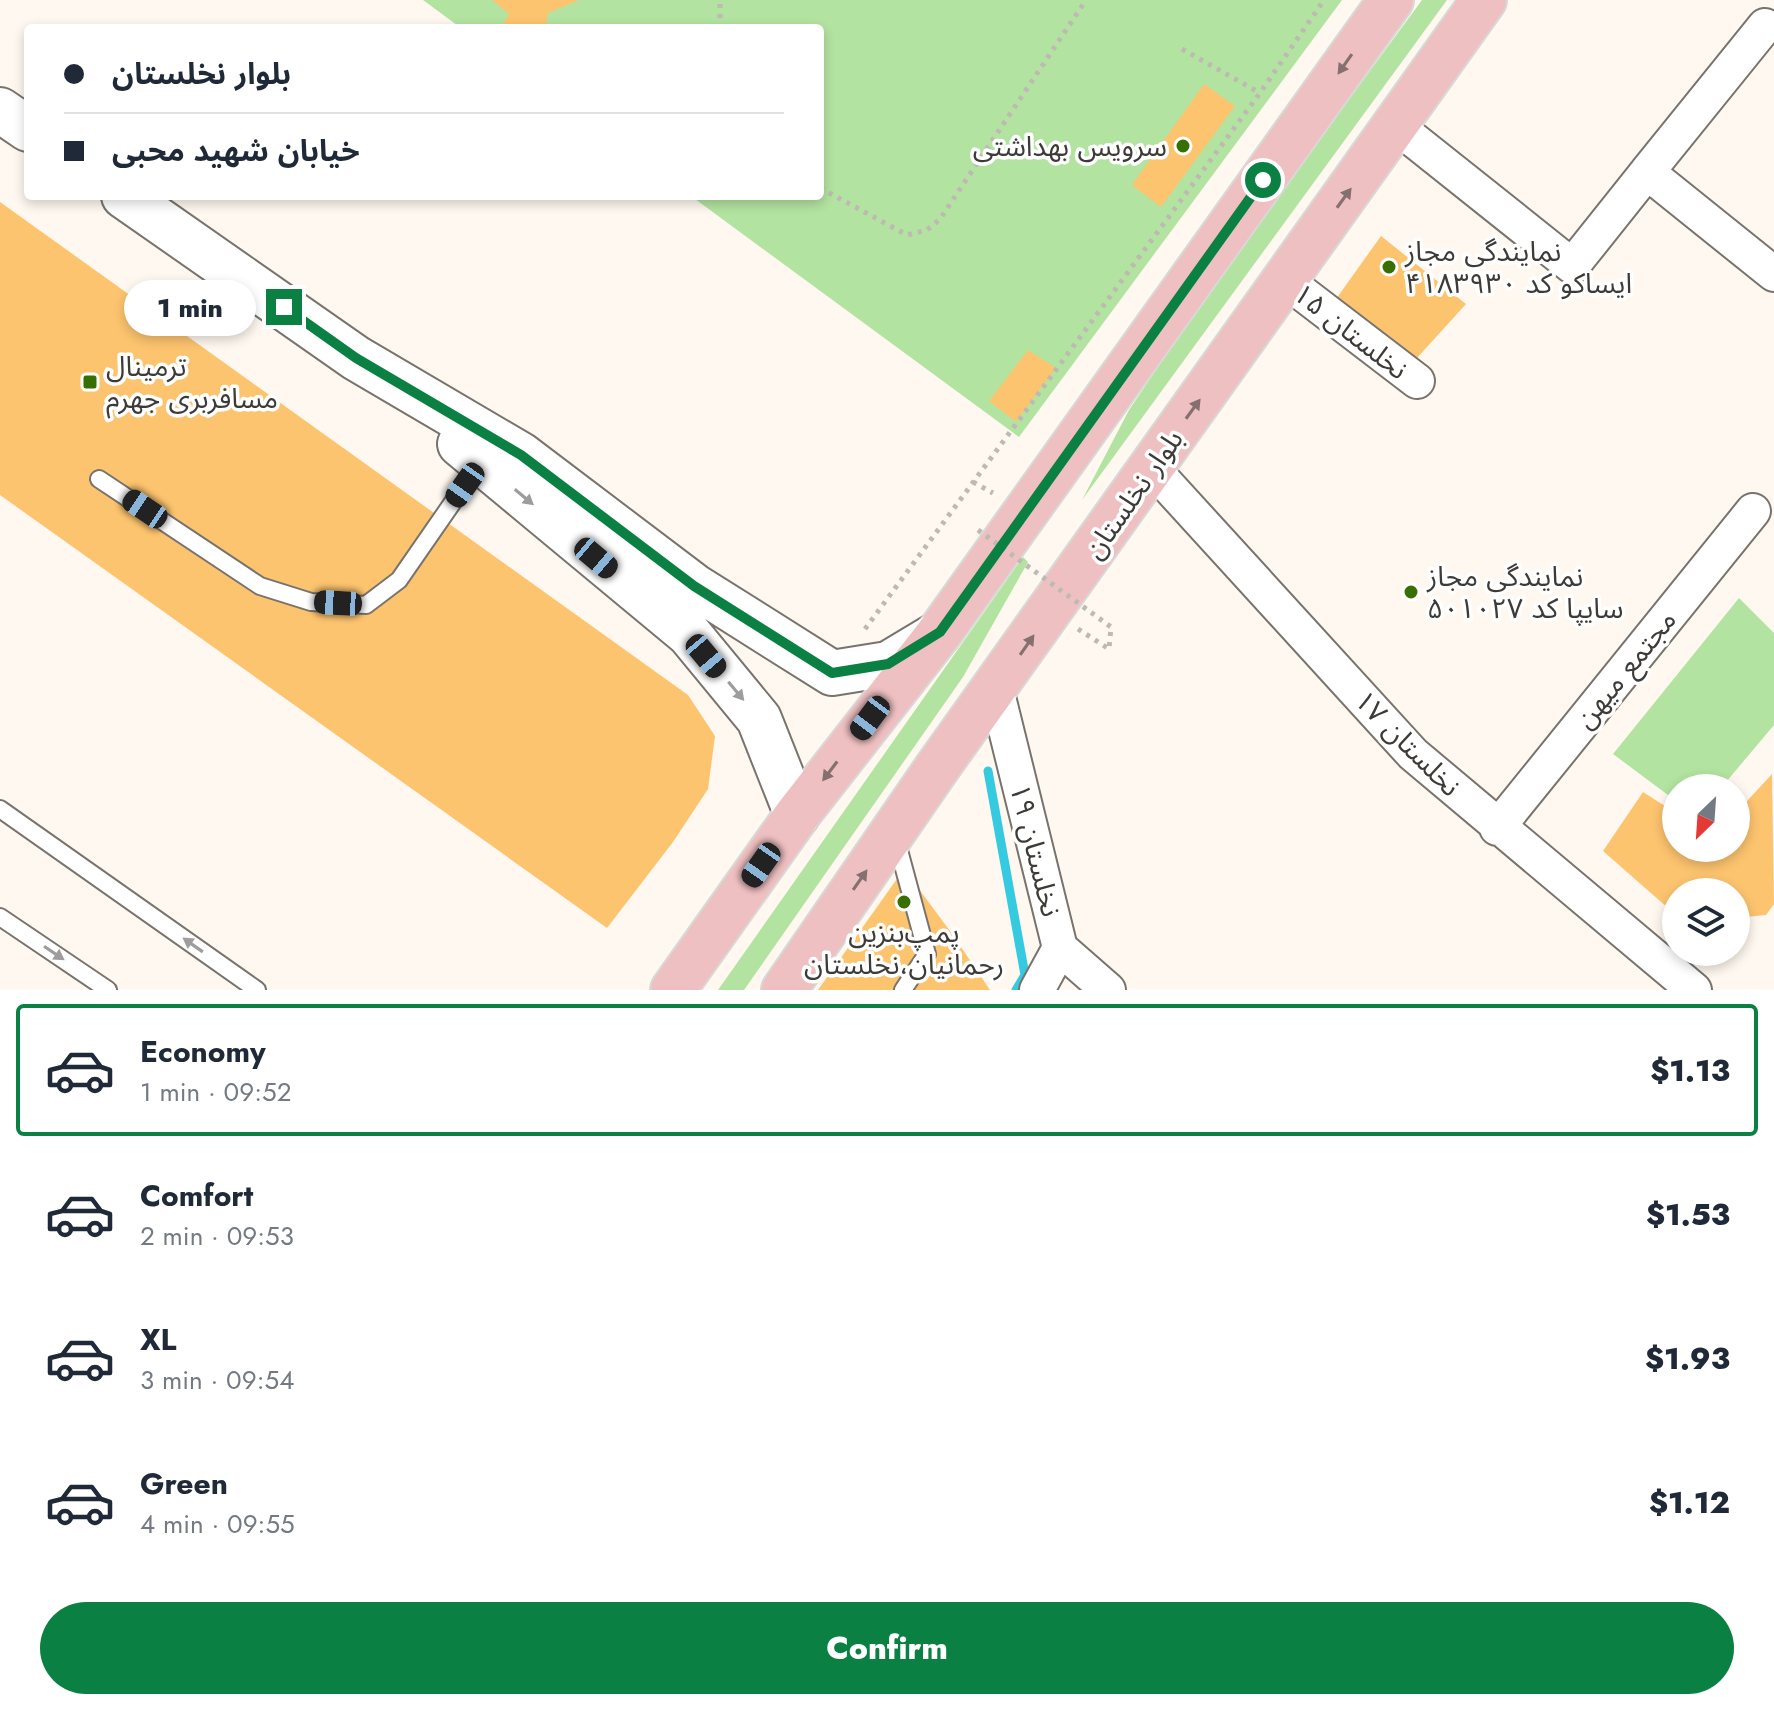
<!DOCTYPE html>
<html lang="en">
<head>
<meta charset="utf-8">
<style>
	:root { --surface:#fff; --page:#f6f6f7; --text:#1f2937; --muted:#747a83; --line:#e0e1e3; --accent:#0b8043 }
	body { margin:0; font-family:Jost,"Noto Sans Arabic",sans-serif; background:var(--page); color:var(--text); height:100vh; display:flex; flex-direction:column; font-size:30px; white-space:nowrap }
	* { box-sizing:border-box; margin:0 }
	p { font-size:26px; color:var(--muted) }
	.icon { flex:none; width:44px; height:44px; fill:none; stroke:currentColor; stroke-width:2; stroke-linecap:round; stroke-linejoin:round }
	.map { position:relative; height:990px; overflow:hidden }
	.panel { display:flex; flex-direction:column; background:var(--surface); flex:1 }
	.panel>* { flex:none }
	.banner { position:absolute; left:24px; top:24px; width:800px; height:176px; border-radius:8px; box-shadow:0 4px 12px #0003; display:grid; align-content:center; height:176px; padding:0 40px; background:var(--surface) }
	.needle { width:52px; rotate:205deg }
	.controls { position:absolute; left:1662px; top:774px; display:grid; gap:16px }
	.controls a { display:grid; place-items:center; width:88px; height:88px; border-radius:50%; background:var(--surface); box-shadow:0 4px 12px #0003; font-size:40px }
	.end { position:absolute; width:36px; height:36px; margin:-18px; border:10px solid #0b8043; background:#fff; box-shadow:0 0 0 4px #fff }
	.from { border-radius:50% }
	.bubble { position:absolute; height:56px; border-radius:28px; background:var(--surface); box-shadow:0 4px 12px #0003; font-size:26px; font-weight:800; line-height:56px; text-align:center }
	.car { position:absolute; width:24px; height:48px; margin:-24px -12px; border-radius:10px; box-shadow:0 0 6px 2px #0007; background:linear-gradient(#222 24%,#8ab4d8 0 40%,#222 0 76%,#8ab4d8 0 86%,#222 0) }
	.banner b { display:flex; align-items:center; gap:28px; height:76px; font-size:30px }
	.banner b+b { border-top:2px solid var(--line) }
	.banner i { width:20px; height:20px; background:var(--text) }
	ul { padding:14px 0 0; list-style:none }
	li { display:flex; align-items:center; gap:24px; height:132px; margin:0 16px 12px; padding:0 24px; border:4px solid transparent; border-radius:8px }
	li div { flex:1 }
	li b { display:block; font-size:30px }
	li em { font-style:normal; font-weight:800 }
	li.selected { border-color:var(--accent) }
	li>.icon { width:72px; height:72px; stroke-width:1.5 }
	.button { display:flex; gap:16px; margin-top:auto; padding:16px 40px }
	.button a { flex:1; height:92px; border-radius:48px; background:var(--accent); color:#fff; font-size:32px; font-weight:800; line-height:92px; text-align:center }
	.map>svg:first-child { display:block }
</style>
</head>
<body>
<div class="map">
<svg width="1774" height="990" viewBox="0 0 1774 990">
	<rect width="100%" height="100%" fill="#fef8f0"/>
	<path fill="#b3e3a0" d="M423,0H1342L1019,437L691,196H820V28H461Z
		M1422,0H1447L1082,500L1129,410L1222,272Z
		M1023,557L1028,562L963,677L744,990H718Z
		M1739,598L1774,633V725L1721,788H1676V794L1668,795L1613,754Z"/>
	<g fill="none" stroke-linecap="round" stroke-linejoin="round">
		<path stroke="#35cadf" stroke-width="9" d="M988,771L1025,975L1016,990"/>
	</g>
	<path fill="#fdc46f" d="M492,0H579L548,13L546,28H501L509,14Z
		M1204,84L1235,106L1161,207L1132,185Z
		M0,202L688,695L715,736L708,789L673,842L607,928L0,495Z
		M1381,236L1466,304L1417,358L1336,299Z
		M1028,350L1056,368L1016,422L989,401Z
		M1772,774L1774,904L1766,915L1736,918V892H1676V915L1603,851L1643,792L1676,813V848H1736V813Z
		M904,869L953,935L990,990H818Z"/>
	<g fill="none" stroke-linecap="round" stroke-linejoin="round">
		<g stroke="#78736c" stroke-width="20">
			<path id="lane" d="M99,479L260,586L311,602L366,605L399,580L480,463
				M0,809L257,990
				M896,839L927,954L903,990
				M0,917L108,990"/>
		</g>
		<g stroke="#78736c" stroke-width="38">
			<path id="street" d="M1395,125L1572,266L1647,172L1774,274
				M1647,172L1765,26
				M1285,280L1417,381
				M1151,467L1413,754L1694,990
				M996,689L1060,948L1108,990
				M1497,828L1753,511
				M1037,990L1060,948"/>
		</g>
		<g stroke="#78736c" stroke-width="48">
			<path id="secondary" d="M0,110L28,129
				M124,196L356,358L521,455L694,586L832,673L888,664L938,634
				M460,444L689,634L759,719L797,815"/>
		</g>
		<g stroke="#d8d8d7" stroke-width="48">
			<path id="primary" d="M673,990L797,815L940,632L1391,0
				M784,990L939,765L1484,0"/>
		</g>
		<path stroke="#beb9b3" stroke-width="5" stroke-dasharray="4 6" stroke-linecap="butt" d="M720,28V0
			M1182,49L1260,93
			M820,188L907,235L927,230L940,219L1086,0
			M973,482L993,493
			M865,629L1260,93L1324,0
			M1078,629L1109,649L1111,627"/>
		<use href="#lane" stroke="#fff" stroke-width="16"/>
		<use href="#street" stroke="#fff" stroke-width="34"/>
		<use href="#secondary" stroke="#fff" stroke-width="44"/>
		<use href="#primary" stroke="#efc0c1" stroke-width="44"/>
		<path stroke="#beb9b3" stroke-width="5" stroke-dasharray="4 6" stroke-linecap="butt" d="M978,530L1111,627"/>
	</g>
	<defs><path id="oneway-solid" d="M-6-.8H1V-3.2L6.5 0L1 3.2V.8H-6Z" transform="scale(2)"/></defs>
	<g fill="#84706f">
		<use href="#oneway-solid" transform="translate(1345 64) rotate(125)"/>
		<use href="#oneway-solid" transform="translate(1344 198) rotate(-54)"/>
		<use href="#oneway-solid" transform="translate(1193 409) rotate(-54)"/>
		<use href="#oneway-solid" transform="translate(1027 645) rotate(-55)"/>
		<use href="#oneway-solid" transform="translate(830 771) rotate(127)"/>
		<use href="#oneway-solid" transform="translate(860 880) rotate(-55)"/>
	</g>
	<g fill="#9e9d9c">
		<use href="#oneway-solid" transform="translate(524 497) rotate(40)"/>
		<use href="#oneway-solid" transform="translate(736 691) rotate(50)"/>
		<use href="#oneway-solid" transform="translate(193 945) rotate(-145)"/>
		<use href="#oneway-solid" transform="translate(54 953) rotate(34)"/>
	</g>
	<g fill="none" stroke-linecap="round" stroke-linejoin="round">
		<path stroke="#0b8043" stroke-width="10" d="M284,307L356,358L521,455L694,586L832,673L888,664L940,632L1263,180"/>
	</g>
	<g fill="#377000" stroke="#fff" stroke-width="3">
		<circle cx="1183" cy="146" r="8"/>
		<circle cx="1389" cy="267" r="8"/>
		<rect x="82" y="374" width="16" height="16" rx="4"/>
		<circle cx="1411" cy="592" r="8"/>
		<circle cx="904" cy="902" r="8"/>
	</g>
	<g text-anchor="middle" stroke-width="7" stroke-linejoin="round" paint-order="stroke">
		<g font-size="28" fill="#3d3b38" stroke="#fff" text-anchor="start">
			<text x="1167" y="156" text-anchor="end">سرویس بهداشتی</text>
			<text x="1405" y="261">نمایندگی مجاز<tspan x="1405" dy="32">ایساکو کد ۴۱۸۳۹۳۰</tspan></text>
			<text x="106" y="376">ترمینال<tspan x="106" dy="32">مسافربری جهرم</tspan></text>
			<text x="1427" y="586">نمایندگی مجاز<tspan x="1427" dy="32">سایپا کد ۵۰۱۰۲۷</tspan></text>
			<text x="904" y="942" text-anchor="middle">پمپ‌بنزین<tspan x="904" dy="32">رحمانیان،نخلستان</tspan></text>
		</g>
		<g font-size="28" fill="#3d3b38" stroke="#fff">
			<text transform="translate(1351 331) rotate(38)" y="10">نخلستان ۱۵</text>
			<text transform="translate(1133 494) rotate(-55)" y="10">بلوار نخلستان</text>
			<text transform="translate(1625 669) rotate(-51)" y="10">مجتمع میهن</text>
			<text transform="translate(1408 743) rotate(45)" y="10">نخلستان ۱۷</text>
			<text transform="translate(1036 850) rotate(76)" y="10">نخلستان ۱۹</text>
		</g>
	</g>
</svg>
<div class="controls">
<a><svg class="needle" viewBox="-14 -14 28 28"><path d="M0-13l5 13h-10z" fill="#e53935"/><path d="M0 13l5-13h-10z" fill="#747a83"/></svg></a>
<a><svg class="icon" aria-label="layers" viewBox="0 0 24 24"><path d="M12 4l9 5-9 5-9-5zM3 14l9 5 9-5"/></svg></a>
</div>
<i class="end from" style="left:1263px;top:180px"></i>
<i class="end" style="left:284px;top:307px"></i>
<div class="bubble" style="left:124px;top:280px;width:132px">1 min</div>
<i class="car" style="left:465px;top:485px;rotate:215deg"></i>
<i class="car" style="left:145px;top:509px;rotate:304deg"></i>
<i class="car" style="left:596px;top:558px;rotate:130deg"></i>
<i class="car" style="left:338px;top:603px;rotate:273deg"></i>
<i class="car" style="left:706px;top:656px;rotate:140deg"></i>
<i class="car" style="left:870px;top:718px;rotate:217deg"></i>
<i class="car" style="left:761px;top:865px;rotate:215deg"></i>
<div class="banner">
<b><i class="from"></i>بلوار نخلستان</b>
<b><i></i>خیابان شهید محبی</b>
</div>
</div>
<section class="panel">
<ul>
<li class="selected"><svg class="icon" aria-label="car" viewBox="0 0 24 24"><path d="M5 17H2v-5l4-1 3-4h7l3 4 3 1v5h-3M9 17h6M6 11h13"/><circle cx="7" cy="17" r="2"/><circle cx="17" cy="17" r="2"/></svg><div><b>Economy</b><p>1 min · 09:52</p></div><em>$1.13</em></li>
<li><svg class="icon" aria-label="car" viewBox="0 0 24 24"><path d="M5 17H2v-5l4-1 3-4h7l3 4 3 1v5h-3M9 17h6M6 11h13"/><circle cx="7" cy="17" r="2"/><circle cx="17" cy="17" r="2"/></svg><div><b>Comfort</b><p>2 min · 09:53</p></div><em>$1.53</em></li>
<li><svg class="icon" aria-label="car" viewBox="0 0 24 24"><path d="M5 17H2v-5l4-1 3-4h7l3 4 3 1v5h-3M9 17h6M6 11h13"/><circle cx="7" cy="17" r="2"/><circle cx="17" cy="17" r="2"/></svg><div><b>XL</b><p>3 min · 09:54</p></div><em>$1.93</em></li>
<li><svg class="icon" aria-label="car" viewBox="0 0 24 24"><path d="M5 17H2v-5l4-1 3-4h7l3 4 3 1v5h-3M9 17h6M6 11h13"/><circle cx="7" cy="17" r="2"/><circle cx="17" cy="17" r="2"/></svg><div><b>Green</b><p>4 min · 09:55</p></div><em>$1.12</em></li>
</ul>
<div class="button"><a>Confirm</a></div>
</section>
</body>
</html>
